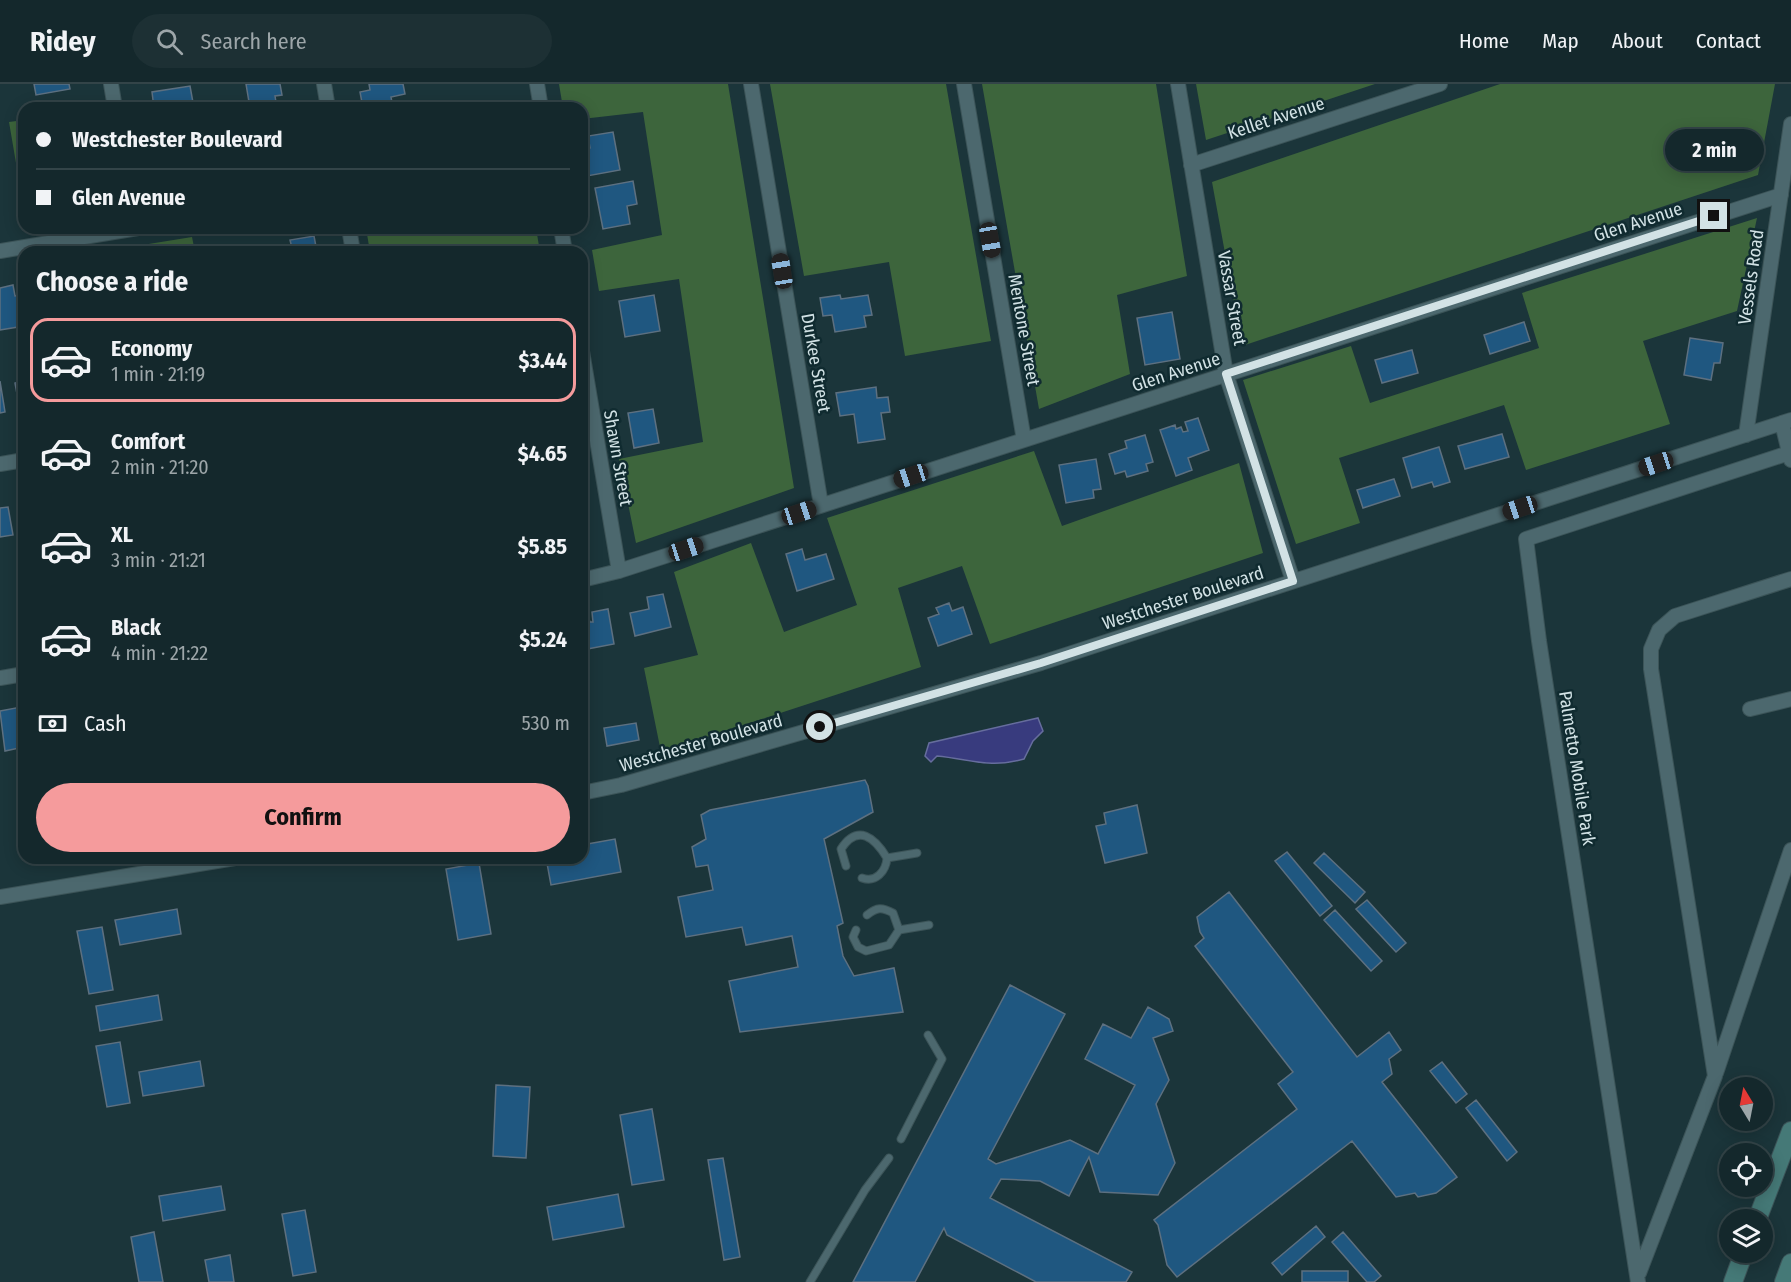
<!DOCTYPE html>
<html lang="en">
<head>
<meta charset="utf-8">
<style>
	:root { --surface:#14282c; --page:#1d3034; --text:#f1f3f6; --muted:#9da6a9; --line:#334448; --accent:#f59b9c }
	body { margin:0; font-family:"Fira Sans Condensed",sans-serif; background:var(--page); color:var(--text); height:100vh; display:flex; flex-direction:column; font-size:22px; white-space:nowrap }
	* { box-sizing:border-box; margin:0 }
	p { font-size:20px; color:var(--muted) }
	.icon { flex:none; width:33px; height:33px; fill:none; stroke:currentColor; stroke-width:2; stroke-linecap:round; stroke-linejoin:round }
	.map { position:relative; flex:1; overflow:hidden }
	.sheet { position:absolute; left:18px; top:162px; width:570px; height:618px; display:flex; flex-direction:column; background:var(--surface); border-radius:18px; box-shadow:0 3px 15px #0003,0 0 0 2px var(--line) }
	.sheet>* { flex:none }
	.hud { position:absolute; left:18px; top:18px; width:570px; height:132px; border-radius:18px; box-shadow:0 3px 15px #0003,0 0 0 2px var(--line); display:grid; align-content:center; height:132px; padding:0 18px; background:var(--surface) }
	.needle { width:39px; rotate:350deg }
	.fabs { position:absolute; left:1719px; top:993px; display:grid; gap:12px }
	.fabs a { display:grid; place-items:center; width:54px; height:54px; border-radius:50%; background:var(--surface); box-shadow:0 3px 15px #0003,0 0 0 2px var(--line); font-size:30px }
	.end { position:absolute; width:27px; height:27px; margin:-14px; border:8px solid #d2e2e5; background:#111; box-shadow:0 0 0 3px #111 }
	.from { border-radius:50% }
	.bubble { position:absolute; height:42px; border-radius:21px; background:var(--surface); box-shadow:0 3px 15px #0003,0 0 0 2px var(--line); font-size:20px; font-weight:700; line-height:42px; text-align:center }
	.car { position:absolute; width:18px; height:36px; margin:-18px -9px; border-radius:8px; box-shadow:0 0 4px 2px #0007; background:linear-gradient(#222 24%,#8ab4d8 0 40%,#222 0 76%,#8ab4d8 0 86%,#222 0) }
	.hud b { display:flex; align-items:center; gap:21px; height:57px; font-size:22px }
	.hud b+b { border-top:2px solid var(--line) }
	.hud i { width:15px; height:15px; background:var(--text) }
	ul { padding:0; list-style:none }
	li { display:flex; align-items:center; gap:18px; height:84px; margin:0 12px 9px; padding:0 6px; border:3px solid transparent; border-radius:18px }
	li div { flex:1 }
	li b { display:block; font-size:22px }
	li em { font-style:normal; font-weight:700 }
	li.selected { border-color:var(--accent) }
	li>.icon { width:54px; height:54px; stroke-width:1.5 }
	h2 { padding:0 18px; font-size:27px; line-height:72px }
	.pay { display:flex; align-items:center; gap:15px; height:66px; padding:0 18px; font-size:22px }
	.pay p { margin-inline-start:auto }
	.action { display:flex; gap:12px; margin-top:auto; padding:12px 18px }
	.action a { flex:1; height:69px; border-radius:36px; background:var(--accent); color:#111; font-size:24px; font-weight:700; line-height:69px; text-align:center }
	header { display:flex; align-items:center; gap:36px; box-sizing:border-box; height:84px; padding:0 30px; background:var(--surface); border-bottom:2px solid var(--line) }
	header strong { font-size:28px }
	nav { display:flex; gap:33px; margin-inline-start:auto; font-size:21px }
	.search { width:420px; height:54px; background:var(--page); display:flex; align-items:center; gap:15px; box-sizing:border-box; padding:0 21px; border-radius:33px; color:var(--muted); font-size:22px }
	.map>svg:first-child { display:block }
</style>
</head>
<body>
<header>
<strong>Ridey</strong>
<div class="search"><svg class="icon" aria-label="search" viewBox="0 0 24 24"><circle cx="10" cy="10" r="6"/><path d="M15 15l6 6"/></svg>Search here</div>
<nav><a>Home</a><a>Map</a><a>About</a><a>Contact</a></nav>
</header>
<div class="map">
<svg width="1791" height="1198" viewBox="0 0 1791 1198">
	<rect width="100%" height="100%" fill="#1b353a"/>
	<path fill="#3d653c" d="M559,0H728L794,404L636,459L619,375L703,358L679,195L599,207L592,166L662,151L643,28L582,35V24H563Z
		M770,0H946L991,257L905,272L889,178L804,192Z
		M982,0H1156L1187,192L1117,211L1130,290L1039,325Z
		M1196,0H1375L1206,56Z
		M1500,0H1775L1758,91L1242,262L1212,98Z
		M24,36V120H23L9,38Z
		M1757,134L1737,227L1643,257L1670,340L1526,386L1504,321L1339,374L1360,439L1296,460L1243,296L1351,262L1370,319L1539,264L1522,209Z
		M366,144H536L540,168H370Z
		M192,153L195,168H99Z
		M1034,367L1062,442L1239,379L1263,469L990,560L962,482L898,504L921,583L661,668L644,584L698,571L674,488L751,459L784,548L857,521L827,434Z"/>
	<path fill="#383b7e" stroke="#666d9d" stroke-width="1.5" d="M1038,634L1043,647L1033,657L1024,675C990,685 970,675 937,672L931,678L925,672L929,659Z"/>
	<path fill="#1f5780" stroke="#5d7080" stroke-width="1.5" d="M34,0H69L70,5L36,11Z
		M246,0H280L282,11L275,12L277,24H250Z
		M369,0H403L405,10L391,13L393,24H363L360,8L370,6Z
		M190,2L194,24H154L152,8Z
		M613,48L620,86L587,92L582,66L590,64L588,52Z
		M633,97L637,120L627,122L630,140L603,145L595,104Z
		M314,152L317,168H268L292,164L290,156Z
		M13,201L15,212L24,211V242L0,246V204Z
		M654,211L660,247L625,253L619,217Z
		M840,211L841,215L868,211L872,231L864,232L866,243L835,248L832,231L823,232L820,214Z
		M1172,228L1180,275L1145,281L1137,234Z
		M1524,238L1530,257L1490,270L1484,251Z
		M1690,254L1723,259L1720,279H1714L1711,296L1684,291Z
		M1412,266L1418,289L1382,299L1375,276Z
		M0,297L5,328L0,329Z
		M24,297V325L20,326L15,299Z
		M876,303L877,314L888,313L890,328L881,329L885,355L858,359L854,330L840,332L836,309Z
		M653,325L659,359L634,364L628,329Z
		M1198,334L1209,366L1188,374L1192,386L1176,392L1160,346L1175,341L1176,345L1181,343L1183,348L1188,347L1185,338Z
		M1502,350L1509,373L1465,385L1458,362Z
		M1145,351L1153,378L1146,380L1148,387L1127,393L1125,387L1115,390L1109,370L1127,364L1125,357Z
		M1439,363L1450,398L1434,403L1432,398L1412,404L1403,374Z
		M1096,375L1101,405L1093,406L1094,414L1066,419L1059,381Z
		M1394,395L1400,412L1363,424L1357,406Z
		M8,423L13,451L0,453V424Z
		M802,465L805,476L826,470L834,495L797,507L786,470Z
		M663,510L671,543L635,552L630,529L649,525L647,513Z
		M949,519L952,527L963,523L972,550L938,562L928,534L939,530L936,524Z
		M608,525L614,560L582,566V536L589,535L590,538H593L592,528Z
		M21,623L24,634V663L5,667L0,627Z
		M636,639L639,656L607,662L604,644Z
		M865,696L868,702L873,728L824,755L843,839L837,842L843,872L854,892L894,884L903,928L740,948L729,897L798,883L792,852L746,861L742,843L686,853L678,813L713,806L708,781L696,783L692,763L706,755L701,731L710,726Z
		M1137,721L1147,769L1105,779L1096,742L1106,740L1104,729Z
		M615,755L621,788L551,801L546,774H582V761Z
		M1287,768L1332,822L1320,832L1275,777Z
		M1324,769L1365,808L1355,819L1314,779Z
		M479,779L491,850L458,856L446,785Z
		M1229,808L1357,973L1389,948L1401,966L1389,975L1392,990L1382,998L1457,1093L1436,1109L1418,1113L1415,1109L1396,1113L1352,1057L1177,1193L1167,1181L1158,1141L1154,1136L1297,1025L1278,1000L1293,988L1195,862L1204,854L1200,848L1197,833Z
		M1367,816L1406,859L1396,868L1356,825Z
		M177,825L181,850L120,861L115,836Z
		M1335,826L1382,877L1371,887L1324,836Z
		M102,843L113,906L89,910L77,847Z
		M1010,901L1065,930L988,1075L996,1080L1070,1056L1098,1070L1135,1001L1085,975L1103,940L1131,954L1148,923L1169,935L1173,947L1153,954L1169,996L1156,1020L1175,1079L1158,1111L1100,1108L1089,1073L1069,1112L1040,1097L1001,1095L990,1114L1132,1188L1126,1198H1036L947,1151L944,1144L915,1198H853Z
		M158,911L162,936L100,947L96,922Z
		M120,958L130,1019L107,1023L96,962Z
		M200,977L204,1002L143,1012L139,988Z
		M1442,978L1467,1010L1456,1019L1430,987Z
		M496,1001L530,1003L526,1074L493,1072Z
		M1476,1016L1517,1068L1507,1077L1466,1024Z
		M652,1025L664,1096L632,1101L620,1031Z
		M723,1074L740,1173L724,1176L708,1076Z
		M221,1102L225,1126L163,1137L159,1112Z
		M618,1110L624,1143L553,1156L547,1123Z
		M305,1126L316,1188L293,1192L282,1130Z
		M1316,1142L1325,1153L1282,1191L1272,1179Z
		M154,1148L163,1198H139L131,1153Z
		M1343,1148L1381,1192L1374,1198H1367L1332,1158Z
		M230,1171L234,1198H209L205,1176Z
		M1302,1187H1348V1198H1302Z"/>
	<g fill="none" stroke-linecap="round" stroke-linejoin="round">
		<g stroke="#3c5458" stroke-width="9">
			<path id="service" d="M846,782L841,765C858,739 875,754 887,774L917,769
				M862,794C876,799 886,787 887,774
				M867,831C877,823 882,823 893,829L899,846L929,841
				M856,846L853,853L858,863L866,867L889,861L899,846
				M901,1055L942,975L928,951
				M810,1198L865,1106L889,1074"/>
		</g>
		<g stroke="#3c5458" stroke-width="16">
			<path id="minor" d="M111,0L115,24
				M324,0L328,24
				M537,0L541,24
				M751,0L821,421
				M964,0L1024,356
				M1178,0L1226,290L1293,497
				M1191,81L1440,0
				M349,144L353,168
				M561,144L565,168
				M0,167L138,144
				M582,267L619,487
				M1782,339L1791,376
				M1746,351L1791,40
				M0,380L24,376
				M582,496L619,487L1781,111
				M0,594L24,590
				M1750,625L1791,615
				M582,709L621,701L1041,579L1791,336
				M0,813L235,774
				M1716,989L1791,766
				M1639,1189L1715,992L1651,585V565L1659,546L1675,532L1791,495
				M1638,1198L1539,557L1526,455L1789,369"/>
		</g>
		<g stroke="#3c5458" stroke-width="20">
			<path id="secondary" d="M1757,1136L1791,1047
				M1733,1198L1744,1168
				M1784,1198L1791,1179"/>
		</g>
		<use href="#service" stroke="#4c686e" stroke-width="7"/>
		<use href="#minor" stroke="#4c686e" stroke-width="14"/>
		<use href="#secondary" stroke="#457977" stroke-width="18"/>
	</g>
	<g fill="none" stroke-linecap="round" stroke-linejoin="round">
		<path stroke="#d2e2e5" stroke-width="8" d="M820,643L1041,579L1293,497L1226,290L1714,132"/>
	</g>
	<g text-anchor="middle" stroke-width="5" stroke-linejoin="round" paint-order="stroke">
		<g font-size="18" fill="#d2e2e5" stroke="#102b30">
			<text transform="translate(1276 34) rotate(-18)" y="6">Kellet Avenue</text>
			<text transform="translate(1638 138) rotate(-18)" y="6">Glen Avenue</text>
			<text transform="translate(1751 193) rotate(-82)" y="6">Vessels Road</text>
			<text transform="translate(1232 214) rotate(80)" y="6">Vassar Street</text>
			<text transform="translate(1024 246) rotate(80)" y="6">Mentone Street</text>
			<text transform="translate(816 279) rotate(80)" y="6">Durkee Street</text>
			<text transform="translate(1176 288) rotate(-18)" y="6">Glen Avenue</text>
			<text transform="translate(618 374) rotate(80)" y="6">Shawn Street</text>
			<text transform="translate(1183 514) rotate(-18)" y="6">Westchester Boulevard</text>
			<text transform="translate(701 659) rotate(-16)" y="6">Westchester Boulevard</text>
			<text transform="translate(1577 684) rotate(81)" y="6">Palmetto Mobile Park</text>
		</g>
	</g>
</svg>
<div class="fabs">
<a><svg class="needle" viewBox="-14 -14 28 28"><path d="M0-13l5 13h-10z" fill="#e53935"/><path d="M0 13l5-13h-10z" fill="#9da6a9"/></svg></a>
<a><svg class="icon" aria-label="locate" viewBox="0 0 24 24"><circle cx="12" cy="12" r="6"/><path d="M12 2v4M12 18v4M2 12h4M18 12h4"/></svg></a>
<a><svg class="icon" aria-label="layers" viewBox="0 0 24 24"><path d="M12 4l9 5-9 5-9-5zM3 14l9 5 9-5"/></svg></a>
</div>
<i class="end from" style="left:820px;top:643px"></i>
<i class="end" style="left:1714px;top:132px"></i>
<div class="bubble" style="left:1665px;top:45px;width:99px">2 min</div>
<i class="car" style="left:990px;top:156px;rotate:170deg"></i>
<i class="car" style="left:782px;top:187px;rotate:351deg"></i>
<i class="car" style="left:1656px;top:380px;rotate:252deg"></i>
<i class="car" style="left:911px;top:392px;rotate:252deg"></i>
<i class="car" style="left:1520px;top:424px;rotate:252deg"></i>
<i class="car" style="left:799px;top:429px;rotate:72deg"></i>
<i class="car" style="left:686px;top:465px;rotate:72deg"></i>
<div class="hud">
<b><i class="from"></i>Westchester Boulevard</b>
<b><i></i>Glen Avenue</b>
</div>
<section class="sheet">
<h2>Choose a ride</h2>
<ul>
<li class="selected"><svg class="icon" aria-label="car" viewBox="0 0 24 24"><path d="M5 17H2v-5l4-1 3-4h7l3 4 3 1v5h-3M9 17h6M6 11h13"/><circle cx="7" cy="17" r="2"/><circle cx="17" cy="17" r="2"/></svg><div><b>Economy</b><p>1 min · 21:19</p></div><em>$3.44</em></li>
<li><svg class="icon" aria-label="car" viewBox="0 0 24 24"><path d="M5 17H2v-5l4-1 3-4h7l3 4 3 1v5h-3M9 17h6M6 11h13"/><circle cx="7" cy="17" r="2"/><circle cx="17" cy="17" r="2"/></svg><div><b>Comfort</b><p>2 min · 21:20</p></div><em>$4.65</em></li>
<li><svg class="icon" aria-label="car" viewBox="0 0 24 24"><path d="M5 17H2v-5l4-1 3-4h7l3 4 3 1v5h-3M9 17h6M6 11h13"/><circle cx="7" cy="17" r="2"/><circle cx="17" cy="17" r="2"/></svg><div><b>XL</b><p>3 min · 21:21</p></div><em>$5.85</em></li>
<li><svg class="icon" aria-label="car" viewBox="0 0 24 24"><path d="M5 17H2v-5l4-1 3-4h7l3 4 3 1v5h-3M9 17h6M6 11h13"/><circle cx="7" cy="17" r="2"/><circle cx="17" cy="17" r="2"/></svg><div><b>Black</b><p>4 min · 21:22</p></div><em>$5.24</em></li>
</ul>
<div class="pay"><svg class="icon" aria-label="cash" viewBox="0 0 24 24"><path d="M3 7h18v10H3z"/><circle cx="12" cy="12" r="2"/></svg>Cash<p>530 m</p></div>
<div class="action"><a>Confirm</a></div>
</section>
</div>
</body>
</html>
